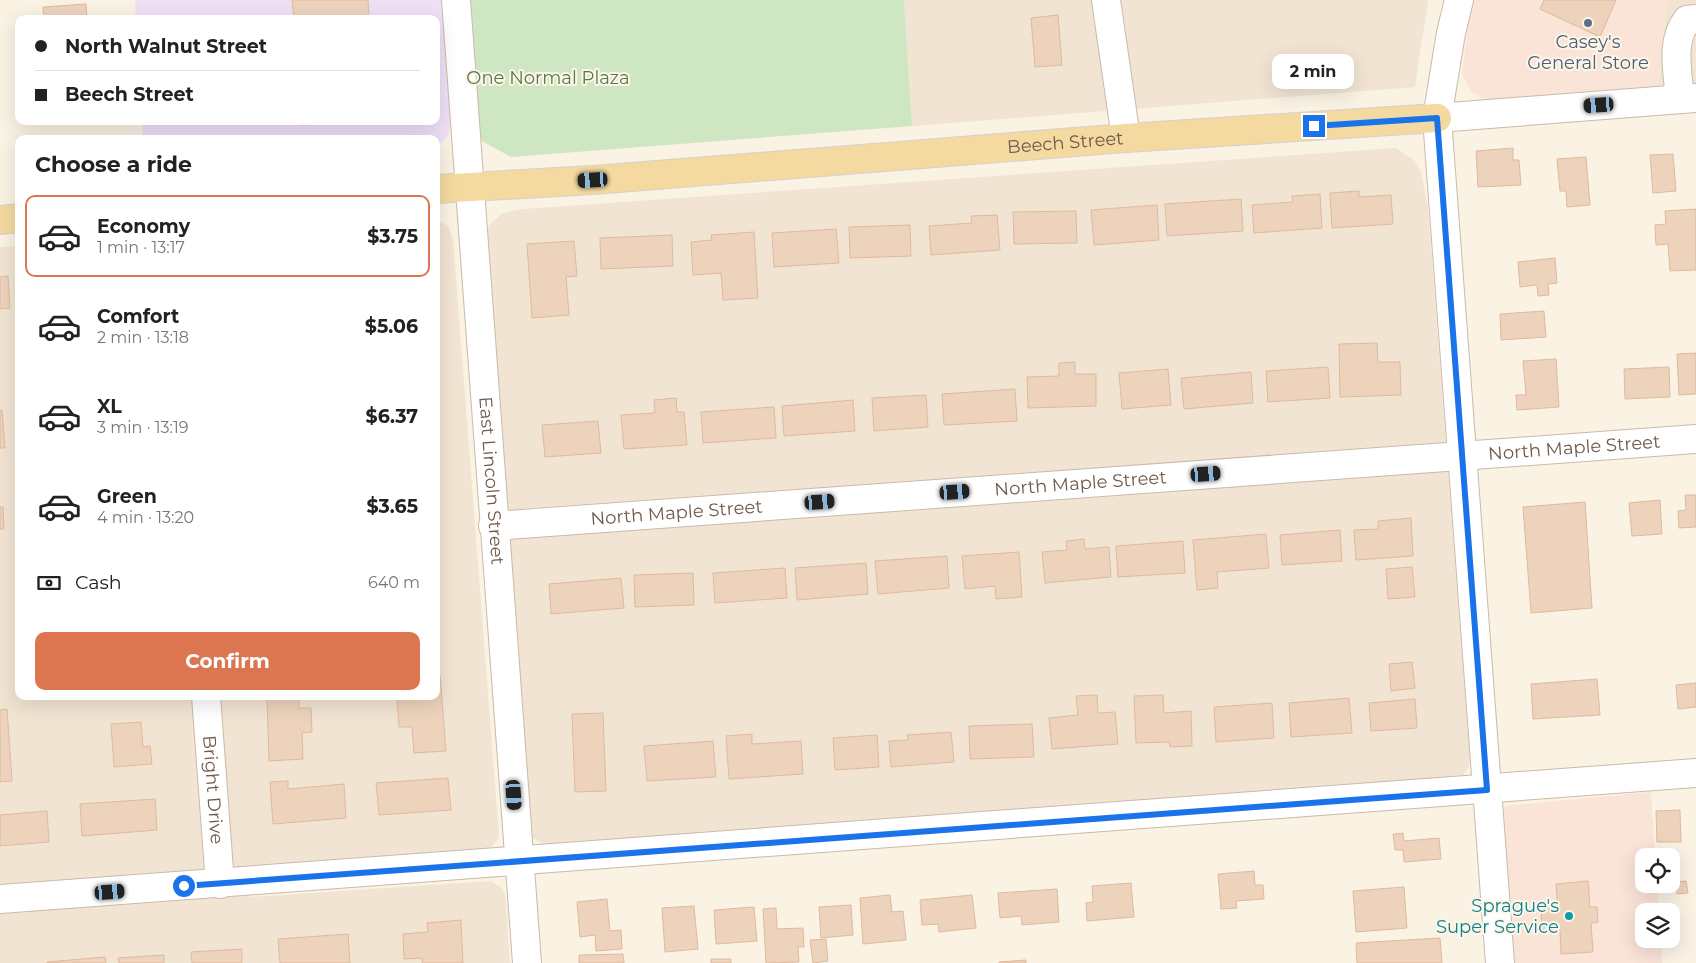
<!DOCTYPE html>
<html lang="en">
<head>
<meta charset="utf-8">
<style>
	:root { --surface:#fff; --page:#f6f6f6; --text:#222; --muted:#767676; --line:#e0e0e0; --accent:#db7651 }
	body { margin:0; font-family:Montserrat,sans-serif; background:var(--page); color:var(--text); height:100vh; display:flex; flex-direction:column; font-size:19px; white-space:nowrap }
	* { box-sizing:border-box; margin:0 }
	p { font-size:16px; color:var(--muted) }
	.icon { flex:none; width:28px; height:28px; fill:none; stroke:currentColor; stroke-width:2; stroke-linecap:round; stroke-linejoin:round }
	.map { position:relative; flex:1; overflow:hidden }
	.side { position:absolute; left:15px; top:135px; width:425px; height:565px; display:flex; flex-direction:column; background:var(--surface); border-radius:10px; box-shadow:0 5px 20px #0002 }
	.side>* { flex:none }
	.top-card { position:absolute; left:15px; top:15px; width:425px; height:110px; border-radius:10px; box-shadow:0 5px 20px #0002; display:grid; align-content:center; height:110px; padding:0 20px; background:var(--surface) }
	.tools { position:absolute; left:1635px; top:848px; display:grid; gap:10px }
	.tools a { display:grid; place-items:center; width:45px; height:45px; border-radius:10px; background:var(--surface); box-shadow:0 5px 20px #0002; font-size:25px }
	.end { position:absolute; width:22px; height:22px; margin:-11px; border:6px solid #1a73e8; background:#fff; box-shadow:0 0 0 2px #fff }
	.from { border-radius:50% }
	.bubble { position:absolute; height:35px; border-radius:10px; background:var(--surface); box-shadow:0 5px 20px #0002; font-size:16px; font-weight:700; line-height:35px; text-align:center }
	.car { position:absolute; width:15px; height:30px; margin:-15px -8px; border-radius:6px; box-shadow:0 0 4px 1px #0007; background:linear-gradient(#222 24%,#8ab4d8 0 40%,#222 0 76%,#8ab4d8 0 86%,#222 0) }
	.top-card b { display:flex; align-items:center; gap:18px; height:48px; font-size:19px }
	.top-card b+b { border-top:1px solid var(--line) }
	.top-card i { width:12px; height:12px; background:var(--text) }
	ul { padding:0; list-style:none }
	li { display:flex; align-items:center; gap:15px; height:82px; margin:0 10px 8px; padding:0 10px; border:2px solid transparent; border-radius:10px }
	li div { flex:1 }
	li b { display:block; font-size:19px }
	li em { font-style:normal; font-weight:700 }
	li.current { border-color:var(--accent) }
	li>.icon { width:45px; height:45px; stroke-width:1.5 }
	h2 { padding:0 20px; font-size:22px; line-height:60px }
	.pay { display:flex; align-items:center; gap:12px; height:55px; padding:0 20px; font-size:19px }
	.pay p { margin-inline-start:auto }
	.cta { display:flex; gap:10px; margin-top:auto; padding:10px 20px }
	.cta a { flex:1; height:58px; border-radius:10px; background:var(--accent); color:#fff; font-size:20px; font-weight:700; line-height:58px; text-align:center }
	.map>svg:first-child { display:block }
</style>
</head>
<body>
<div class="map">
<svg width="1696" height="963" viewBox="0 0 1696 963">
	<rect width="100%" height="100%" fill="#faf2e3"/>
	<path fill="#f1e4d2" d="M904,0H1428L1415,87L912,126Z
		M1667,0H1696V84L1658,88Z
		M1396,148L1415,161L1421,172L1428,208L1470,761L1469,766L1463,775L1457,780L547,847L532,837L485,235L492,222L503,213L523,209Z
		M436,219L448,226L453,240L499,837L488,851L248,871L250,897L491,881L501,888L505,894L510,963H0V247L19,246V696H436Z"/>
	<path fill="#fae3d7" d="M1471,0H1667L1658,88L1489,100L1480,97L1472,92L1462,75Z
		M1651,792L1655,856H1644V884H1657L1659,911H1644V939H1661L1662,963H1511L1502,813L1506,806Z"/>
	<path fill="#efe0f6" d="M135,0H444L451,123L448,136L436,149V139H143L142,121H436V19H136Z"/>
	<path fill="#cfe6c3" d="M465,0H904L912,126L511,157L482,141L475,125Z"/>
	<path fill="#edd2bc" stroke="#dfba9e" d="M292,0H368L369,19H294Z
		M1544,0H1616L1600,37L1540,9Z
		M86,4L87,19H44L43,7Z
		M1058,15L1062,65L1035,67L1031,18Z
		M300,121H363L300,125Z
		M1513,148V160H1519L1521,185L1478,187L1476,151Z
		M1673,154L1676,191L1653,193L1650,155Z
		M1586,157L1590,205L1567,207L1566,191H1560L1557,159Z
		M1359,191V197L1391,195L1393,224L1332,228L1330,193Z
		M1320,194L1322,228L1254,233L1252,205L1293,202L1292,196Z
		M1241,199L1243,231L1167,236L1165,204Z
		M1157,205L1159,240L1094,245L1091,210Z
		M1696,209V270L1670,271L1668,244L1656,245L1655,225L1666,224L1665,211Z
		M1076,211L1077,243L1014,244L1013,212Z
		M997,215L1000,250L931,255L929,226L972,223L971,216Z
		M910,225L911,256L850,258L849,227Z
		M836,229L839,263L774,267L772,233Z
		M754,232L758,298L723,300L721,273L693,275L691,242L712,240L711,235Z
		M672,235L673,266L601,269L600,238Z
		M574,241L577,276L566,277L569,315L532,318L527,244Z
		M1555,258L1557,283L1548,284L1549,295L1538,296L1537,285L1520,287L1518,262Z
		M8,276L10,308L0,309V277Z
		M1544,311L1546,337L1501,340L1500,314Z
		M1377,343L1378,362H1400L1401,395L1340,397L1339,344Z
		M1696,353V394L1679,395L1677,354Z
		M1556,359L1559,407L1517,410L1516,395H1526L1523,361Z
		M1075,362V374H1096V406L1028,408L1027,377L1059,376V363Z
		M1328,367L1330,398L1268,402L1266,371Z
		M1669,367L1670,397L1625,399L1624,369Z
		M1168,369L1171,405L1122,409L1119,373Z
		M1251,372L1253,403L1184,409L1181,378Z
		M1015,389L1017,421L944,425L942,394Z
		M926,395L928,427L874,431L872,398Z
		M676,398L677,412H684L687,445L624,449L621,415L655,413L654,400Z
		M853,400L855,431L784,436L782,406Z
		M774,407L776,438L703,443L701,412Z
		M0,410H2L5,448H0Z
		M598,421L601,453L545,457L542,425Z
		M1685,495H1696V527L1679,528L1678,511L1686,510Z
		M1660,500L1662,534L1632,536L1629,503Z
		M1585,502L1592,608L1531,613L1523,507Z
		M0,507H3L4,529H0Z
		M1411,518L1413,556L1356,560L1354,530L1378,529V521Z
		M1340,530L1342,561L1282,565L1280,535Z
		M1266,534L1269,568L1217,572L1218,588L1197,590L1193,540Z
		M1084,539L1085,549L1109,547L1111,577L1045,583L1042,552L1067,550L1066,541Z
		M1183,541L1185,573L1118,577L1116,546Z
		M1019,552L1022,597L996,599L995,586L965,589L962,556Z
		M947,556L949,588L878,594L875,561Z
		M866,563L868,594L797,600L795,568Z
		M1412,567L1415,597L1388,599L1386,569Z
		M785,568L787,598L715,603L713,573Z
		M693,573L694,605L635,607L634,575Z
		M621,578L624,608L551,614L549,584Z
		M436,631L439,670H436Z
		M1412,662L1415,688L1391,691L1389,664Z
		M440,675L446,751L414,753L412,727H399L397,699L410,698V696H436V676Z
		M1597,679L1600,715L1533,719L1531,684Z
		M1696,683V707L1678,709L1676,685Z
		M1097,695L1098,713L1115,712L1118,744L1052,749L1049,718L1078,715L1076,696Z
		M1163,695L1164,713L1191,711L1192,746L1170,747L1169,742L1136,743L1134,696Z
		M267,696H299V708H311L312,732L302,733L303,759L269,761Z
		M1349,698L1352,733L1291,737L1289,703Z
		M1415,699L1417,728L1371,731L1369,703Z
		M1272,703L1274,738L1216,742L1214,707Z
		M7,709L12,781L0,782V710Z
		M603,713L606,791L575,792L572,714Z
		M141,722L143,747L150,746L152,764L114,767L111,724Z
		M1032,724L1034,757L970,759L969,726Z
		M951,732L954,762L891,767L889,741L908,740L907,735Z
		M752,734V744L801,741L803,774L729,779L726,736Z
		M877,735L879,767L835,770L833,738Z
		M713,741L716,777L647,781L644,746Z
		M448,778L451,810L379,815L376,783Z
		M288,781V789L344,784L346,818L273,824L270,782Z
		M155,799L157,830L82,836L80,804Z
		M1680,810L1681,842H1657L1656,811Z
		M47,811L49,842L0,846V815Z
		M1403,833L1404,841L1439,838L1441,859L1404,862L1403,850H1395L1393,834Z
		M1254,871L1255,885H1263L1264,899L1236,901L1237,908L1221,909L1218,874Z
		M1588,881L1590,907H1597L1598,922L1591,923L1593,952L1561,954L1560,930L1542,932L1541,909L1558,908L1556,884Z
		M1686,881L1688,893L1677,894L1676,882Z
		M1131,883L1134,917L1087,921L1086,903L1093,902L1092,886Z
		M1404,887L1407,928L1356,932L1353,891Z
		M1057,889L1059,922L1022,925L1021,916L1000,918L998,893Z
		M890,895L892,912L903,911L906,940L863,944L860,898Z
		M972,895L976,928L939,932L938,924L922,925L920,900Z
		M607,899L610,931L621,930L622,949L596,951L595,935L580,937L577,902Z
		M851,905L853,935L821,938L819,907Z
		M694,906L698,949L665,952L662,908Z
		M754,907L757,941L716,944L714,910Z
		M776,908L777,929L803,928L804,947H798L799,962L766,963L763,909Z
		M461,920L463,963H422V958L404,959L403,934L428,932L427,923Z
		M348,934L350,963H280L278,939Z
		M1440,938L1442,963H1357L1356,943Z
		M826,939L828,961L813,963L810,940Z
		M242,949V963H192L191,952Z
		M623,954L624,963H579V955Z
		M164,955V963H119L118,958Z
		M105,957L106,963H47V962Z
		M711,959H731V963H711Z
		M1026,960V963H999V962Z"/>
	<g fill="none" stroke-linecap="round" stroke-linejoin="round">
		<g stroke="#cabaaa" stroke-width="30">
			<g id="minor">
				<path id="s1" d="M456,0L527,963"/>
				<path d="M1106,0L1126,138"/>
				<path d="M1459,0L1451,33L1437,118L1500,963"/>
				<path d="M1680,99C1678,73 1670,42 1687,20L1696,19"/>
				<path d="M1437,118L1696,98"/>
				<path id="s2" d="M493,526L1696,439"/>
				<path id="s3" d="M206,696L220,884"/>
				<path d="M0,899L1696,773"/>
			</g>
		</g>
		<g stroke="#d7d1cd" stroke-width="30">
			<g id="major">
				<path id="s4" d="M436,189L593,180L1126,138L1437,118"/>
				<path d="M0,220L19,218"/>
			</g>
		</g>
		<use href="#minor" stroke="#fff" stroke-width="28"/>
		<use href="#major" stroke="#f4d9a0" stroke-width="28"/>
	</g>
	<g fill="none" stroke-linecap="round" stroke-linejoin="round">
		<path stroke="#1a73e8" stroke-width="6" d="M184,886L1487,790L1437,118L1314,126"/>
	</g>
	<circle fill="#5c6f8a" stroke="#fdf6e8" stroke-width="2" cx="1588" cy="23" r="5"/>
	<circle fill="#0f9aa8" stroke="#fdf6e8" stroke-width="2" cx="1569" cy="916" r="5"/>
	<g text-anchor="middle" stroke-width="4" stroke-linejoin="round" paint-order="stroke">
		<g font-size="18" fill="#4e5e75" stroke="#fdf6e8">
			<text x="1588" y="48">Casey's<tspan x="1588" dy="21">General Store</tspan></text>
		</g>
		<g font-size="18" fill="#547a47" stroke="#fdf6e8">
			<text x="548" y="84">One Normal Plaza</text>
		</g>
		<g font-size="18" fill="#705a4b" stroke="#fdf6e8">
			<text dy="6" stroke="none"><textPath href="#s4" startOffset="631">Beech Street</textPath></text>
			<text dy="6" stroke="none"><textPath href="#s2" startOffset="1084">North Maple Street</textPath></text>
			<text dy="6" stroke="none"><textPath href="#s1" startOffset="482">East Lincoln Street</textPath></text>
			<text dy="6" stroke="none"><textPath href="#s2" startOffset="589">North Maple Street</textPath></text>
			<text dy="6" stroke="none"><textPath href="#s2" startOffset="184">North Maple Street</textPath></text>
			<text dy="6" stroke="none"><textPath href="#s3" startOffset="94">Bright Drive</textPath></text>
		</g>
		<g font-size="18" fill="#0d838f" stroke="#fdf6e8" text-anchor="end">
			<text x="1559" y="912">Sprague's<tspan x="1559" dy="21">Super Service</tspan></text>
		</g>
	</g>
</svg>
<div class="tools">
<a><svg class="icon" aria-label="locate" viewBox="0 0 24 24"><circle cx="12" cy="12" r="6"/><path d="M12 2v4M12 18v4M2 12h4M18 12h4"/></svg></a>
<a><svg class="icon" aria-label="layers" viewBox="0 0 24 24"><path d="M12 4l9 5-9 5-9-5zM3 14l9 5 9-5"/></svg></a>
</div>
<i class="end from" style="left:184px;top:886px"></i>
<i class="end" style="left:1314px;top:126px"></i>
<div class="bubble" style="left:1272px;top:54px;width:82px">2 min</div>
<i class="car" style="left:1599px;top:105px;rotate:266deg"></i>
<i class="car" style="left:593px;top:180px;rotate:267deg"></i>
<i class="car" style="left:1206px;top:474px;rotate:86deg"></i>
<i class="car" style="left:955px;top:492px;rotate:86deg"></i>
<i class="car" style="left:820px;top:502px;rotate:86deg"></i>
<i class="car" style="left:514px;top:795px;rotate:176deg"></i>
<i class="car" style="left:110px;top:892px;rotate:86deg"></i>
<div class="top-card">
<b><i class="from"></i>North Walnut Street</b>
<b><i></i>Beech Street</b>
</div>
<section class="side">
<h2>Choose a ride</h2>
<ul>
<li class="current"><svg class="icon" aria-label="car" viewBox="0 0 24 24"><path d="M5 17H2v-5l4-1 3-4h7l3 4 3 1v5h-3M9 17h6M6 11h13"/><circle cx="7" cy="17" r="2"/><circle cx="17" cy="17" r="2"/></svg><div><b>Economy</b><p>1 min · 13:17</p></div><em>$3.75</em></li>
<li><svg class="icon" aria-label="car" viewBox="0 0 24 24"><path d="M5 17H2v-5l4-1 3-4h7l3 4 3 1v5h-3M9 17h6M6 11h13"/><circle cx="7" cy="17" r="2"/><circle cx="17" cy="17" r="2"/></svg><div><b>Comfort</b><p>2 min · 13:18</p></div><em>$5.06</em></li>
<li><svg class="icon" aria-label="car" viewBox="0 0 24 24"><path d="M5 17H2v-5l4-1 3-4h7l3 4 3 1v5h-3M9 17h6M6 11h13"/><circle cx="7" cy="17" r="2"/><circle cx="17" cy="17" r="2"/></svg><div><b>XL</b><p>3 min · 13:19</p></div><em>$6.37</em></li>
<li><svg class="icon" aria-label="car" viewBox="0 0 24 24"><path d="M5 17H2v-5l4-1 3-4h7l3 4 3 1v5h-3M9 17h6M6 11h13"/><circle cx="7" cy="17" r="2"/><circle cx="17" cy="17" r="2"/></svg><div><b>Green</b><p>4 min · 13:20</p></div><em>$3.65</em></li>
</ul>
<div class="pay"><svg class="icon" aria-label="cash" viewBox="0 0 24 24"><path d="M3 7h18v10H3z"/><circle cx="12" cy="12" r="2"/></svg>Cash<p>640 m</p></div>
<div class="cta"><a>Confirm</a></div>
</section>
</div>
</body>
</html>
